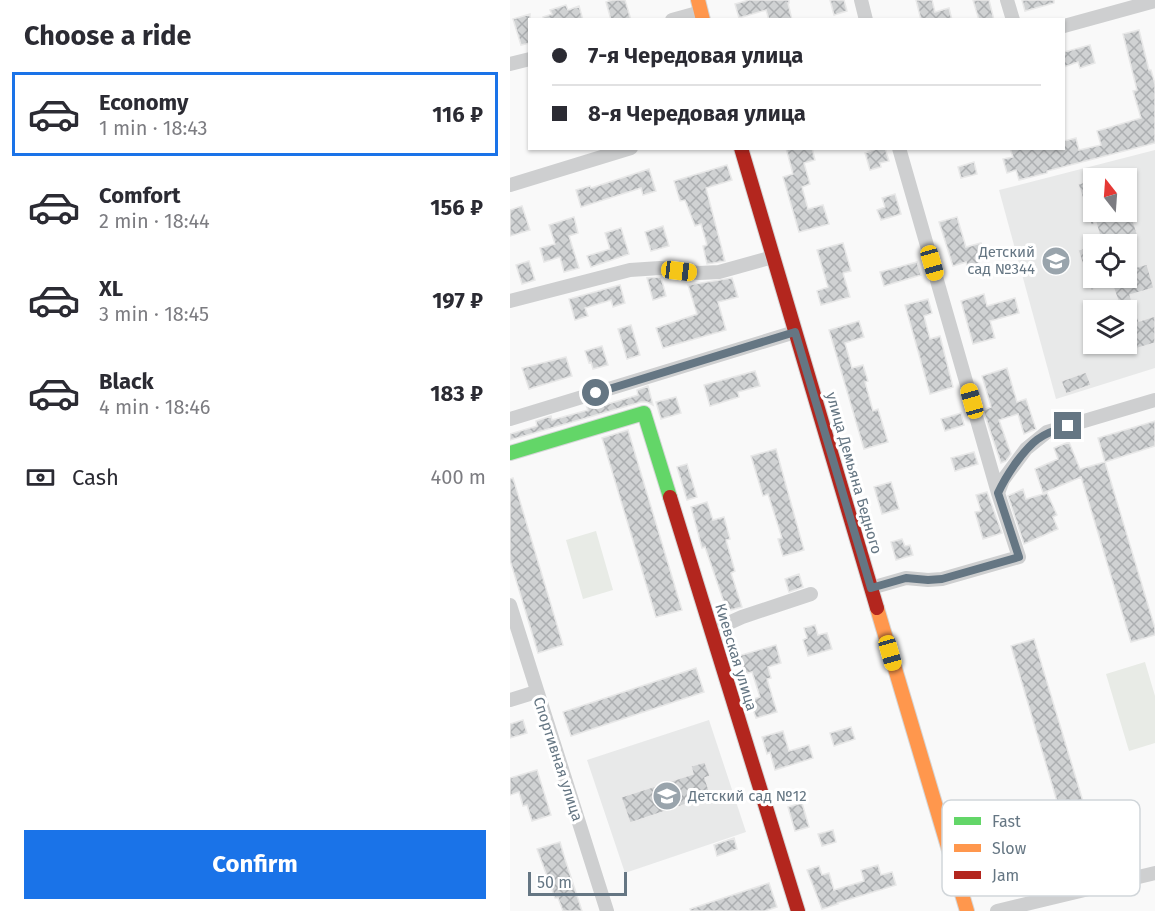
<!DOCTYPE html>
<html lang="en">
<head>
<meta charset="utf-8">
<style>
	:root { --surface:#fff; --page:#f2f2f3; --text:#2b2b33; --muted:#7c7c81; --line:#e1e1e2; --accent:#1a73e8 }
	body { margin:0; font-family:"Fira Sans",sans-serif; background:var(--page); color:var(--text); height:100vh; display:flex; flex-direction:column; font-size:22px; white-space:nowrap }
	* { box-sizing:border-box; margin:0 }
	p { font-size:20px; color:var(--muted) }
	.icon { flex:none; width:33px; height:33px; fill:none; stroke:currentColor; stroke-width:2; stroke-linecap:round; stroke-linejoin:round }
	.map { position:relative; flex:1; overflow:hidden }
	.details { display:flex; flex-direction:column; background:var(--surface); width:510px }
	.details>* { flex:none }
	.guide { position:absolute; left:18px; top:18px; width:537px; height:132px; border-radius:0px; box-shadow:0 2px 4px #0004; display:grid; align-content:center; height:132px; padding:0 24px; background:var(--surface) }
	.needle { width:39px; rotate:343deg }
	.fabs { position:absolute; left:573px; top:168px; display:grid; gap:12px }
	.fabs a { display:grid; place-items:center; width:54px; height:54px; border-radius:0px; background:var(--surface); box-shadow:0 2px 4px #0004; font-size:30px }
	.scale { position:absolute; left:18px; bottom:15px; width:99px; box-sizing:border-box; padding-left:6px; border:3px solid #657683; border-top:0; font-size:16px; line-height:21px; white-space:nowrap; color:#657683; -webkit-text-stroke:4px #fff; paint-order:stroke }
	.end { position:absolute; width:27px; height:27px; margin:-14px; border:8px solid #657683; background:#fff; box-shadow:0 0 0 3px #fff }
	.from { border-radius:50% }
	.car { position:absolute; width:18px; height:36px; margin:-18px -9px; border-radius:8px; box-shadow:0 0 4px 2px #0007; background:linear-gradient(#f5c518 24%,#345 0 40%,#f5c518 0 76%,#345 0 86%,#f5c518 0) }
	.guide b { display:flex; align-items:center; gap:21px; height:57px; font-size:22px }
	.guide b+b { border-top:2px solid var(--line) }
	.guide i { width:15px; height:15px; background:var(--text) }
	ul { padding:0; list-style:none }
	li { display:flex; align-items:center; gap:18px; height:84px; margin:0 12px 9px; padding:0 12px; border:3px solid transparent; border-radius:0px }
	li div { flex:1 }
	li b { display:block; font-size:22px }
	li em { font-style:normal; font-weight:700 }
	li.on { border-color:var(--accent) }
	li>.icon { width:54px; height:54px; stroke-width:1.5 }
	h2 { padding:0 24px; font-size:27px; line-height:72px }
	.pay { display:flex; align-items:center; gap:15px; height:66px; padding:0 24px; font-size:22px }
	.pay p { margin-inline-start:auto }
	.action { display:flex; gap:12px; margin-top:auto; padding:12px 24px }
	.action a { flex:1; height:69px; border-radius:0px; background:var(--accent); color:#fff; font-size:24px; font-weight:700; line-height:69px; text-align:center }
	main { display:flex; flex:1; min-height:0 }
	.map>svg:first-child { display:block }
</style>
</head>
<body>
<main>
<section class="details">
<h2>Choose a ride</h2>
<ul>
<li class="on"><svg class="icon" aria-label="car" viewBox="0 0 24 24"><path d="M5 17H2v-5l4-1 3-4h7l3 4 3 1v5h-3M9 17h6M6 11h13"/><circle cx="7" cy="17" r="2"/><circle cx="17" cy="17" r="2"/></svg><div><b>Economy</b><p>1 min · 18:43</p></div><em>116 ₽</em></li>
<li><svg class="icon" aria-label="car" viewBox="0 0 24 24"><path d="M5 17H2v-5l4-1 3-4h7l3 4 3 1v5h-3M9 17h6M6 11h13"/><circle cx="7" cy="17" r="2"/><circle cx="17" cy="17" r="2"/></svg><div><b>Comfort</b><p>2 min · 18:44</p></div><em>156 ₽</em></li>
<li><svg class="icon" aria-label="car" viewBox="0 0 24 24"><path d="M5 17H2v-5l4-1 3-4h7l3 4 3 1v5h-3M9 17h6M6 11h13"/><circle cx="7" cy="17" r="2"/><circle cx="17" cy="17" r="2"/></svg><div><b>XL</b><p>3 min · 18:45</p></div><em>197 ₽</em></li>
<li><svg class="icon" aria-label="car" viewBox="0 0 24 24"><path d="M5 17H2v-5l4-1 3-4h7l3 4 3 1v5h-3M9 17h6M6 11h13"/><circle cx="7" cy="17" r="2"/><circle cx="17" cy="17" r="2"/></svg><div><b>Black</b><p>4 min · 18:46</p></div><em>183 ₽</em></li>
</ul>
<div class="pay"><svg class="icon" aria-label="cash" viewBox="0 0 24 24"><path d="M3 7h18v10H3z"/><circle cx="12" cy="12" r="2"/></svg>Cash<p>400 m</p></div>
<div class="action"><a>Confirm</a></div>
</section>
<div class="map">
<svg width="645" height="911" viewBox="0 0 645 911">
	<defs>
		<pattern id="building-cross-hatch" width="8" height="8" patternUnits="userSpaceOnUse" patternTransform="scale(1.5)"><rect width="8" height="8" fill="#d0d2d3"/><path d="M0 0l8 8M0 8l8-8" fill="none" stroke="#acafb1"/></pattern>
	</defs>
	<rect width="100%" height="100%" fill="#f9f9f9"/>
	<path fill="#e8e9e9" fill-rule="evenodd" d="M645,150V368L546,399L489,190ZM584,178H616V212H584ZM584,244H616V278H584ZM584,310H616V344H584Z
		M199,720L236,832L115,873L77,760Z"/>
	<path fill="#e8ebe6" d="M86,531L103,590L73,599L56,540Z
		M635,662L645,696V743L619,751L596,674Z"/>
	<path fill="url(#building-cross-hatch)" stroke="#e8e8e8" stroke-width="1.5" d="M102,0H115L121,20H101L96,2Z
		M239,0H279V3H278L282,20H259L256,10L229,18L225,4Z
		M320,0H334L337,11L324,15Z
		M406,0H422L425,12L439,8L442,20H411Z
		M463,0H479L484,20H469Z
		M512,0H544V3L515,11Z
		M56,5L58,10L69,6L73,20H34L33,17L42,14L40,10Z
		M20,14V43L11,45L3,19Z
		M629,30L639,70H641L645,84V143L537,171V173L509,180L506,170L497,173L493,159L503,157L500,148H554V141L566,138L569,150L591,145L587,131L631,118L623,91L627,90L613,34Z
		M580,45L585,63L570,68L568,62L554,67V52Z
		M276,148H302L305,160L294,163L300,184L292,187L298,209L313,205L319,224L289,232L273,177L283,174Z
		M369,148H375L379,161L370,163L371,167L360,170L355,153Z
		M464,162L467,174L451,178L448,167Z
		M217,165L222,180L196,188L215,261L197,264L193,246L197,245L191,224L185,226L175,200L170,201L164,181Z
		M139,169L146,191L133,195L131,188L71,207L66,190L80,186L81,188Z
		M584,179V212H600L602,216L620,211L628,236L601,244H592L584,216V225H581L568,184Z
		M385,194L391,214L371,220L367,210L375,207L372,198Z
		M12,206L20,230L0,236V210Z
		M64,217L68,233L59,236L69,268L54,272L50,257L34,262L30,248L45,244L39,225Z
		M447,217L456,247L471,243L475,257L468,259L470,266L458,269L456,262L443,266L429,222Z
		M153,226L159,246L141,251L135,232Z
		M111,228L119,254L81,267L77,256L100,249L95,233Z
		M333,243L341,271L333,273L340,297L311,305L307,291L318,287L307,250Z
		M584,245V290L581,291L568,250Z
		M19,261L25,280L12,284L6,265Z
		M407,262L411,275L374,286L370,272Z
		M637,264L644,288L620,295L629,321L645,316V343L622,350L616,332V310H587V308L608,301L600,278H616V270Z
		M151,277L156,296L143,300L137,278Z
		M222,278L228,297L208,302L216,330L153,348L146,328L187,314L178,285Z
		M110,285L115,303L103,307L101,300L75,308L78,316L65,320L59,299Z
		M474,294L477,306L505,298L509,313L480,321L485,338L463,344L451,301Z
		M418,299L422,313L414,316L420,339L430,336L443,387L420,394L395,305Z
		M349,321L354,337L335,343L342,368L353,365L358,381L355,382L363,411L368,409L378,442L354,449L319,330Z
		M121,325L130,355L117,359L108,329Z
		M92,346L98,365L83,369L81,362L79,363L75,351Z
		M56,357L62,376L19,389L12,368Z
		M497,368L507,402L516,399L526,429L514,434L508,414L489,420L501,454L496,461L491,463L473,410L481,407L472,376Z
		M245,371L250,386L228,392L229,397L200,406L194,385Z
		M576,372L581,385L556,394L551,381Z
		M138,386L143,405L137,402H131L0,440V434L27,426L26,421L41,416L42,420L78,410L76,405L89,401L91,406L128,395L127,390Z
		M166,397L171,413L151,419L146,402Z
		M451,413L454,425L435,431L431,419Z
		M645,421V446L595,462L588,438Z
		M118,430L172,610L146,617L92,438Z
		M559,442L570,469L595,462L645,628V635L621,642L571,477L533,493L525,469L548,459L544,448Z
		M266,449L294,550L273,556L268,539L272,538L258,494L253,496L241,456Z
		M464,452L468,464L445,471L441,458Z
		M177,464L187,497L177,500L167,467Z
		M3,478L53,645L28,653L0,560V479Z
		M381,482L389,509L372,514L364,487Z
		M513,489L516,499L537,493L547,515L543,517L548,529L514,544L498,496Z
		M477,492L492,533L473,539L465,512L471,511L466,495Z
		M197,502L203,520L214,517L220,539L216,540L225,571L221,573L232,607L217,611L195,547L192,548L181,507Z
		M392,539L395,546L400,545L403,555L386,560L381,542Z
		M289,574L293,587L279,592L275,579Z
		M305,625L308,635L317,633L322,649L298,656L293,640L297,638L294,628Z
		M524,639L578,818L582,817L592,852L516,875L505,840L554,825L501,646Z
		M266,645L271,663L258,667L261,678L257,679L267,712L246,718L240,700L250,697L242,672L234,674L228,656Z
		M186,668L194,692L61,736L53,712Z
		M13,720L17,733L0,738V724Z
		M341,727L345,739L324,746L320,733Z
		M273,731L279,751L299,745L303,758L265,770L260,752L257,754L252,737Z
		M195,762L200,776L195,778L201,796L120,823L111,797L183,774L181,766Z
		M27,770L41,815L22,821L17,805L13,806L9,792L0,795V778Z
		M292,803L299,827L285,831L278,807Z
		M323,830L326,842L312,846L308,834Z
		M224,838L227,849L207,856L204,845Z
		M50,842L55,859L72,911H53L48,898H45L27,849Z
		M368,865L371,875L382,872L386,885L327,903L328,904L312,909L297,870L309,866L312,875L319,873L324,890L354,881L351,870Z
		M259,883L267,907L255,911H181L180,909Z"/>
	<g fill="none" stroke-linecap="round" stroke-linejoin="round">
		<g stroke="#d5d6d7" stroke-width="16">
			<path id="fast" d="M0,453L134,413L160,497"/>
		</g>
		<g stroke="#d5d6d7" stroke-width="16">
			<path id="slow" d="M188,0L193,20
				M367,608L457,911"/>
		</g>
		<g stroke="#d5d6d7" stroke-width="16">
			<path id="jam" d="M231,148L367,608
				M160,497L288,911"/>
		</g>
		<path stroke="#cecfd0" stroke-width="14" d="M351,0L356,20
			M497,0L503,20
			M162,20L191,12
			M554,26L645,1
			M0,64L20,59
			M0,185L121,148
			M0,301L120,270L150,268L189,273L209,272L263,257
			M0,419L285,332
			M488,493L493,480L516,449L537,432L645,400
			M361,588L396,578L418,580L432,579L509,557L488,493L389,148
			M0,605L97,911
			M201,631L232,617L301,594
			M0,700L26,692
			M487,911L645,873"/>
		<use href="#fast" stroke="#63d668" stroke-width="14"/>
		<use href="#slow" stroke="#ff974d" stroke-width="14"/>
		<use href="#jam" stroke="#b3261e" stroke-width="14"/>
	</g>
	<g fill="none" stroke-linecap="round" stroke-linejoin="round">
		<path stroke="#657683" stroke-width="8" d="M86,393L285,332L361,588L396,578L418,580L432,579L509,557L488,493C493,482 498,474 505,464C522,441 530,434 558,426"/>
	</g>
	<defs>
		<g id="school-disc" transform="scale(1.5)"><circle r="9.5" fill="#99a4ac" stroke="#fff"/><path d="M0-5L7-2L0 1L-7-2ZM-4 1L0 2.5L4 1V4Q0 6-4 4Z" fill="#fff"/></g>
	</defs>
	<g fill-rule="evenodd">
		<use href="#school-disc" x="546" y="261"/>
		<use href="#school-disc" x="157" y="796"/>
	</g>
	<g text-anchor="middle" stroke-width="6" stroke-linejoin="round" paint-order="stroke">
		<g font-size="15" fill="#657683" stroke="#fff" text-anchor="end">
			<text x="525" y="257">Детский<tspan x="525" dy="17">сад №344</tspan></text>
			<text x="178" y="801" text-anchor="start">Детский сад №12</text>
		</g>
		<g font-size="15" fill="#657683" stroke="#fff">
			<text transform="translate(344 473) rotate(74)" y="5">улица Демьяна Бедного</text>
			<text transform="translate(226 657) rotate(73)" y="5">Киевская улица</text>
			<text transform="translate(48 759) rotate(72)" y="5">Спортивная улица</text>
		</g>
	</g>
	<rect x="432" y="800" width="198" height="96" rx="9" fill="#fff" stroke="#d1d6da" stroke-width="1.5"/>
	<rect x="444" y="817" width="27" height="8" fill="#63d668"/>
	<rect x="444" y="844" width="27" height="8" fill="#ff974d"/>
	<rect x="444" y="871" width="27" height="8" fill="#b3261e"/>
	<g font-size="16" fill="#657683">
		<text x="482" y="827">Fast</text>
		<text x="482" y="854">Slow</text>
		<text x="482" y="881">Jam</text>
	</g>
</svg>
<div class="fabs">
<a><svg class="needle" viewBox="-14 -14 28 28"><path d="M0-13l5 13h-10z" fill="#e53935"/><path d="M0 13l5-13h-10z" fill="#7c7c81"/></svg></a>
<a><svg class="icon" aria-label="locate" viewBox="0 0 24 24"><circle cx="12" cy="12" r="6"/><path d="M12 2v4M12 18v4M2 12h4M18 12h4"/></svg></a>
<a><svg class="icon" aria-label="layers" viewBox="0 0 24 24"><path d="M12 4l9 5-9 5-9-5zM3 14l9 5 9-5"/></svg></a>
</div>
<div class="scale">50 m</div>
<i class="end from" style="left:86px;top:393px"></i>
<i class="end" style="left:558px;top:426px"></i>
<i class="car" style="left:422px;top:263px;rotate:164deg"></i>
<i class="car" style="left:169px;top:271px;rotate:97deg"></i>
<i class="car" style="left:462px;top:401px;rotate:344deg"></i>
<i class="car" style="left:380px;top:653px;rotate:164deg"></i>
<div class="guide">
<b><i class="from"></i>7-я Чередовая улица</b>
<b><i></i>8-я Чередовая улица</b>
</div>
</div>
</main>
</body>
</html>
